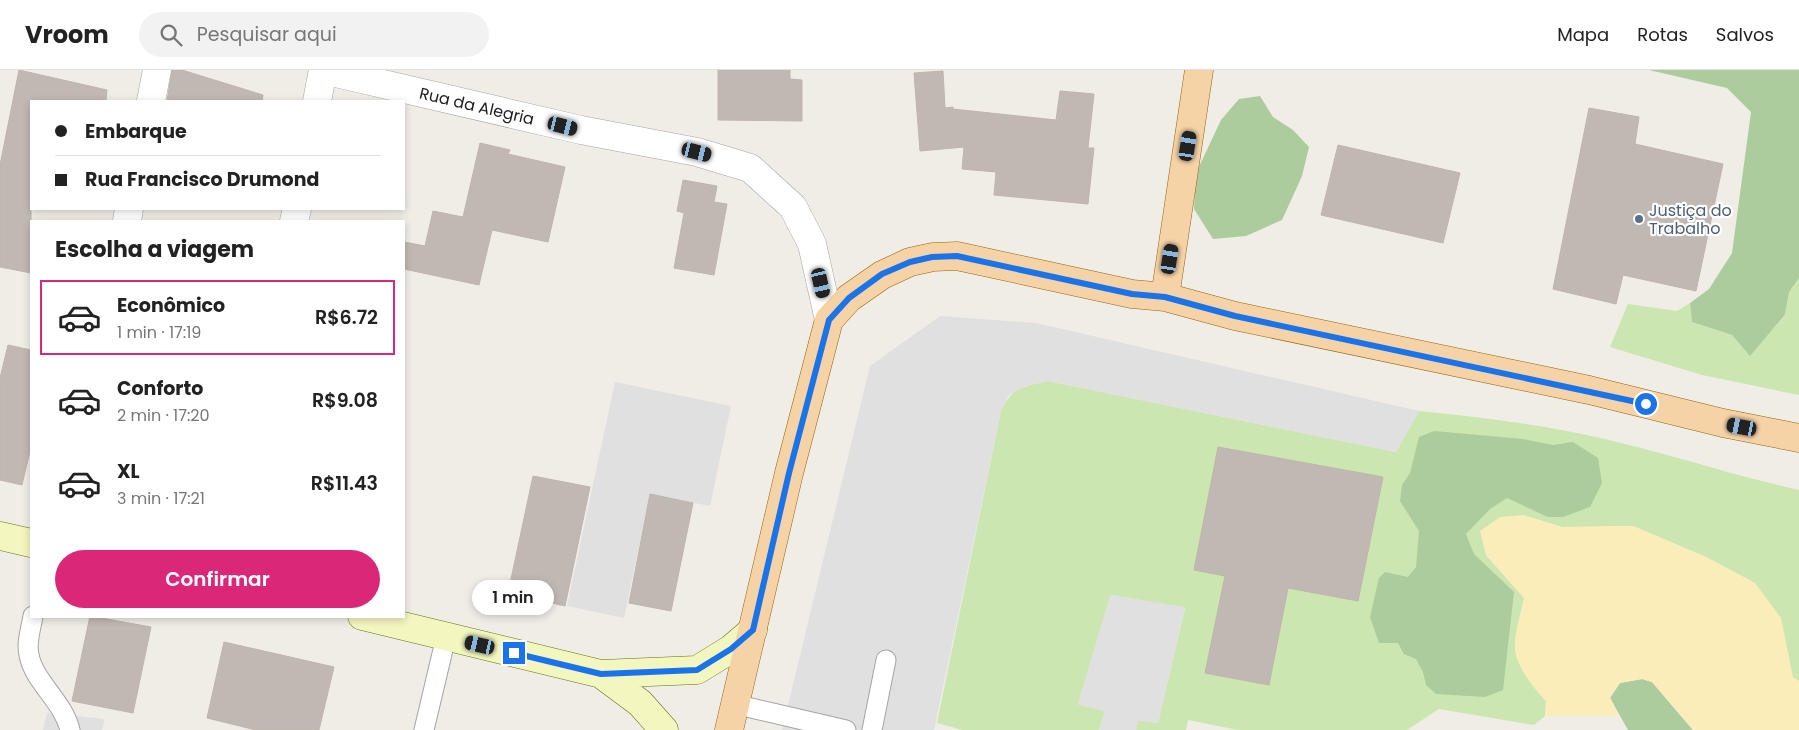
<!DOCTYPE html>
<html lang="pt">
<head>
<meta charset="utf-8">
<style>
	:root { --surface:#fff; --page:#f2f2f2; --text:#222; --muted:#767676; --line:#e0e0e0; --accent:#db2777 }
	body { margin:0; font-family:Poppins,sans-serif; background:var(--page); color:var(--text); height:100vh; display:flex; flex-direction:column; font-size:19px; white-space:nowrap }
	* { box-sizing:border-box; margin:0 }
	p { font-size:16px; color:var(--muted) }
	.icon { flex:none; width:28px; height:28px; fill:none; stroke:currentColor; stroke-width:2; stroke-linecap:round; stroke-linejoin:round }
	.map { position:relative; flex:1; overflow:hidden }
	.side { position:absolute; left:30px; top:150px; width:375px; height:398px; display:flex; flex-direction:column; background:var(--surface); border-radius:0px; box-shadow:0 2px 8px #0003 }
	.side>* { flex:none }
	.top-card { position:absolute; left:30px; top:30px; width:375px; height:110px; border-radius:0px; box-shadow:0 2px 8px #0003; display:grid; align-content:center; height:110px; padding:0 25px; background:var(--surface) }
	.end { position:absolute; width:22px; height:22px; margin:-11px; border:6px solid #1a73e8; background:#fff; box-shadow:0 0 0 2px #fff }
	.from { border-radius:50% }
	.bubble { position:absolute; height:35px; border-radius:18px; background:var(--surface); box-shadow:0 2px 8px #0003; font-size:16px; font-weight:600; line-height:35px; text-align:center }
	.car { position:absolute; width:15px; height:30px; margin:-15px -8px; border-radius:6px; box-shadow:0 0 4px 1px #0007; background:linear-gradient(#222 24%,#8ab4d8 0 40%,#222 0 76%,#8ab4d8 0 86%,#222 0) }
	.top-card b { display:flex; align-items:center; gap:18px; height:48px; font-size:19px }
	.top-card b+b { border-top:1px solid var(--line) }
	.top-card i { width:12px; height:12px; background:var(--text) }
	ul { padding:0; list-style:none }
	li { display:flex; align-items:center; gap:15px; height:75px; margin:0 10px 8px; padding:0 15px; border:2px solid transparent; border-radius:0px }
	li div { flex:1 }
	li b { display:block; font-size:19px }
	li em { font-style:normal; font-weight:600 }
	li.selected { border-color:var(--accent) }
	li>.icon { width:45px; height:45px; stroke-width:1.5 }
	h2 { padding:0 25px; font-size:22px; line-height:60px }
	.action { display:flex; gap:10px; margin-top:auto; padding:10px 25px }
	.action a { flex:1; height:58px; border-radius:30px; background:var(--accent); color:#fff; font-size:20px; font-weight:600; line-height:58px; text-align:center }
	header { display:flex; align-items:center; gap:30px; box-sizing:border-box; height:70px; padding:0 25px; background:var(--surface); border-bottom:1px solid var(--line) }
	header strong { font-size:24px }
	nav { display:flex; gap:28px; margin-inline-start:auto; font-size:18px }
	.search { width:350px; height:45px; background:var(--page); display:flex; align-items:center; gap:12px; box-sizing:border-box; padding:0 18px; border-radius:28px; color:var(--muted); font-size:19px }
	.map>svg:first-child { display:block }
</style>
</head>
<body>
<header>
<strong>Vroom</strong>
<div class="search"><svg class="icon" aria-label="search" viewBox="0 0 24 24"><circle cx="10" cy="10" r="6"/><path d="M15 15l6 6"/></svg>Pesquisar aqui</div>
<nav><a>Mapa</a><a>Rotas</a><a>Salvos</a></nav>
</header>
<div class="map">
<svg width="1799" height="660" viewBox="0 0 1799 660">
	<rect width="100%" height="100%" fill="#f0ede7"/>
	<path fill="#cbe6b0" d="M1799,208V325L1702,305L1610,277L1628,234L1677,241L1690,233L1692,252L1732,265L1750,285L1785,246L1789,222Z
		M1048,311L1396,382L1419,341C1478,347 1538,354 1596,367C1664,382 1731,405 1799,420V611L1793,608L1787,585L1755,513L1706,487L1633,456L1562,457L1523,445L1486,485L1524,528C1521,543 1515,561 1515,576C1515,595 1533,617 1546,631L1545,646L1534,655L1439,639L1407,660H1238L1188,650L1186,660H1136L1138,650L1158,653L1185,538L1111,525L1078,634L1105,641L1099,660H962L937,653L1001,341C1013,316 1023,317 1048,311Z"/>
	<path fill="#accc9e" d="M1649,0H1799V208L1789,222L1785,245L1750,286L1732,265L1692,252L1690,233L1709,219L1732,183L1751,42L1727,18Z
		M1260,26L1273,47L1293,60L1309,77L1302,106L1282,150L1246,166L1213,169L1194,139L1196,103L1221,50L1239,29Z
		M1434,361L1523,369L1553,375L1573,372L1598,388L1602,413L1590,437L1563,447H1548L1507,428L1490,439L1466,464L1474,484L1514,522L1503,620L1485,627L1436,624L1426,615L1423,602L1416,589L1404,584L1398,573H1379L1370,547L1379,508L1385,502L1408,507L1416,497L1419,461L1400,431L1402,415L1410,403L1419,367Z
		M1642,609L1652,612L1693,660H1628L1610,628L1620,613Z"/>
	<path fill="#faedba" d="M1523,445L1562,457L1633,456L1706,487L1755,513L1781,548L1793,607L1799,611V660H1693L1652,612L1642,609L1620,613L1610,627L1619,646H1545L1546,631C1533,617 1515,595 1515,576C1515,561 1522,543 1524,528L1486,485L1480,461L1500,447Z"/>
	<path fill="#e0e0e0" d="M940,246L1036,253L1419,341L1396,382L1048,311L1025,316L1009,325L1001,341L934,660H782L870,296Z
		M615,312L731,336L710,436L650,424L624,548L567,536Z
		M1110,525L1185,537L1158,653L1139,650L1136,660H1099L1105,641L1078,635Z
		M47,643L105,649L102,660H43Z"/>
	<path fill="#c0b9b3" stroke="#c0b4aa" d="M19,0L107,20L106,31H31V203L0,197V95Z
		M172,0H182L263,25L262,31H167Z
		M718,0H790V9L802,10V51L718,50Z
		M943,1L945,38L953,37V39L1056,50L1060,21L1094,24L1088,78H1094L1088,134L994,125L996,102L962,99L964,77L920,81L914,3Z
		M1589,38L1639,47L1635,74L1723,94L1696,221L1623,205L1616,234L1553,219Z
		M480,73L510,80L508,84L565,97L548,172L492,160L479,215L404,199V172L425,176L433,141L463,147Z
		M1338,75L1460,103L1443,173L1321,145Z
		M683,110L717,116L714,132L727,134L714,205L674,198L684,143L677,141Z
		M8,275L31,280V377L22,415L0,410V308Z
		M1218,377L1383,407L1358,531L1288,518L1269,615L1205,603L1225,506L1194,500Z
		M533,406L590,417L565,536L508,523Z
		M650,424L693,433L671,541L629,533Z
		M90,546L151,557L133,643L72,631Z
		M224,572L334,597L319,660H256L207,648Z"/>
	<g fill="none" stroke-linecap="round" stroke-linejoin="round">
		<g stroke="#a4a4a4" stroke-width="21">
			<path id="service" d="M33,546C31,559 26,572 29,585C34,612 63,631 70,660
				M734,634L846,660
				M424,660L446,567
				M872,660L886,590"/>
		</g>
		<g stroke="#a4a4a4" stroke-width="29">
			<g id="minor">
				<path id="s1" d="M323,0L581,60L697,82L750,98L793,137L812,174L829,250"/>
				<path d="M151,31L157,0"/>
				<path d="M317,31L323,0"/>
				<path d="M127,151L129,139"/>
				<path d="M294,151L297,139"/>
			</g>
		</g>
		<g stroke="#66710c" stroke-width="29">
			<path id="secondary" d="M0,466L31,473
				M362,546L601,604L697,600L731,579L753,560
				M601,604L640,633L664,660"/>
		</g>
		<g stroke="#91650a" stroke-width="29">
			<path id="primary" d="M1165,227L1199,0
				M729,660L789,403L829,250L849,228L882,205L910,192L933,187L957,186L1132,224L1165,227L1235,246L1589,320L1723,353L1799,368"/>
		</g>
		<use href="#service" stroke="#fff" stroke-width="19"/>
		<use href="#minor" stroke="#fff" stroke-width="28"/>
		<use href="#secondary" stroke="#f3f6bf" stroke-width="28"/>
		<use href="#primary" stroke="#f6d3a6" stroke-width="28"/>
	</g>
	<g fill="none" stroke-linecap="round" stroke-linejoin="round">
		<path stroke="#1a73e8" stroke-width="6" d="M514,583L601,604L697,600L731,579L753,560L789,403L829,250L849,228L882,204L910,192L932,187L957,186L1132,224L1165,227L1235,246L1646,334"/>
	</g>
	<circle fill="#5c6f8a" stroke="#fff" stroke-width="2" cx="1639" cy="149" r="5"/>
	<g text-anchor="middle" stroke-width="4.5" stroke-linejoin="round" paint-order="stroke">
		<g font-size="16" fill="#202020" stroke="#fff">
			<text dy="6" stroke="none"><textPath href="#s1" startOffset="158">Rua da Alegria</textPath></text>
		</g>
		<g font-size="16" fill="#4e5e75" stroke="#fff" text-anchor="start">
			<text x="1649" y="146">Justiça do<tspan x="1649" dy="18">Trabalho</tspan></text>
		</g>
	</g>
</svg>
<i class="end from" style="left:1646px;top:334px"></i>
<i class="end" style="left:514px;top:583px"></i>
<div class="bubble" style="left:472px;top:510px;width:82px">1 min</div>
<i class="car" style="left:563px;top:56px;rotate:104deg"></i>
<i class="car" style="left:1188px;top:76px;rotate:9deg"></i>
<i class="car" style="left:697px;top:82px;rotate:104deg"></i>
<i class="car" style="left:1170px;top:189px;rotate:9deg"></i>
<i class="car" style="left:821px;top:213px;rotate:167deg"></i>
<i class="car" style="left:1742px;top:357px;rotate:281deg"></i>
<i class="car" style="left:480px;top:575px;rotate:283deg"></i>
<div class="top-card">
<b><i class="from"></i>Embarque</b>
<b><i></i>Rua Francisco Drumond</b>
</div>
<section class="side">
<h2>Escolha a viagem</h2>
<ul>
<li class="selected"><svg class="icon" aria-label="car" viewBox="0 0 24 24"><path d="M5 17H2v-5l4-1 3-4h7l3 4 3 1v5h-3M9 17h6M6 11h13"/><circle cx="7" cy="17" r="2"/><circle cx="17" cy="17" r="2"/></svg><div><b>Econômico</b><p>1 min · 17:19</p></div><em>R$6.72</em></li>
<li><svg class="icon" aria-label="car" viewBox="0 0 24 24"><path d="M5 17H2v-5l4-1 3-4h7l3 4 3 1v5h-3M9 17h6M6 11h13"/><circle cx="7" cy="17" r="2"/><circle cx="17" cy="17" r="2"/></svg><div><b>Conforto</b><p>2 min · 17:20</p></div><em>R$9.08</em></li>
<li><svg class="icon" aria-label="car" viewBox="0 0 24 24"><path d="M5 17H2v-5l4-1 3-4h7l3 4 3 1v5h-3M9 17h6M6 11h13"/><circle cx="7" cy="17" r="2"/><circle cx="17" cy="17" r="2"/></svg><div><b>XL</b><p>3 min · 17:21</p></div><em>R$11.43</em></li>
</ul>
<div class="action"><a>Confirmar</a></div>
</section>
</div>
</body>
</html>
